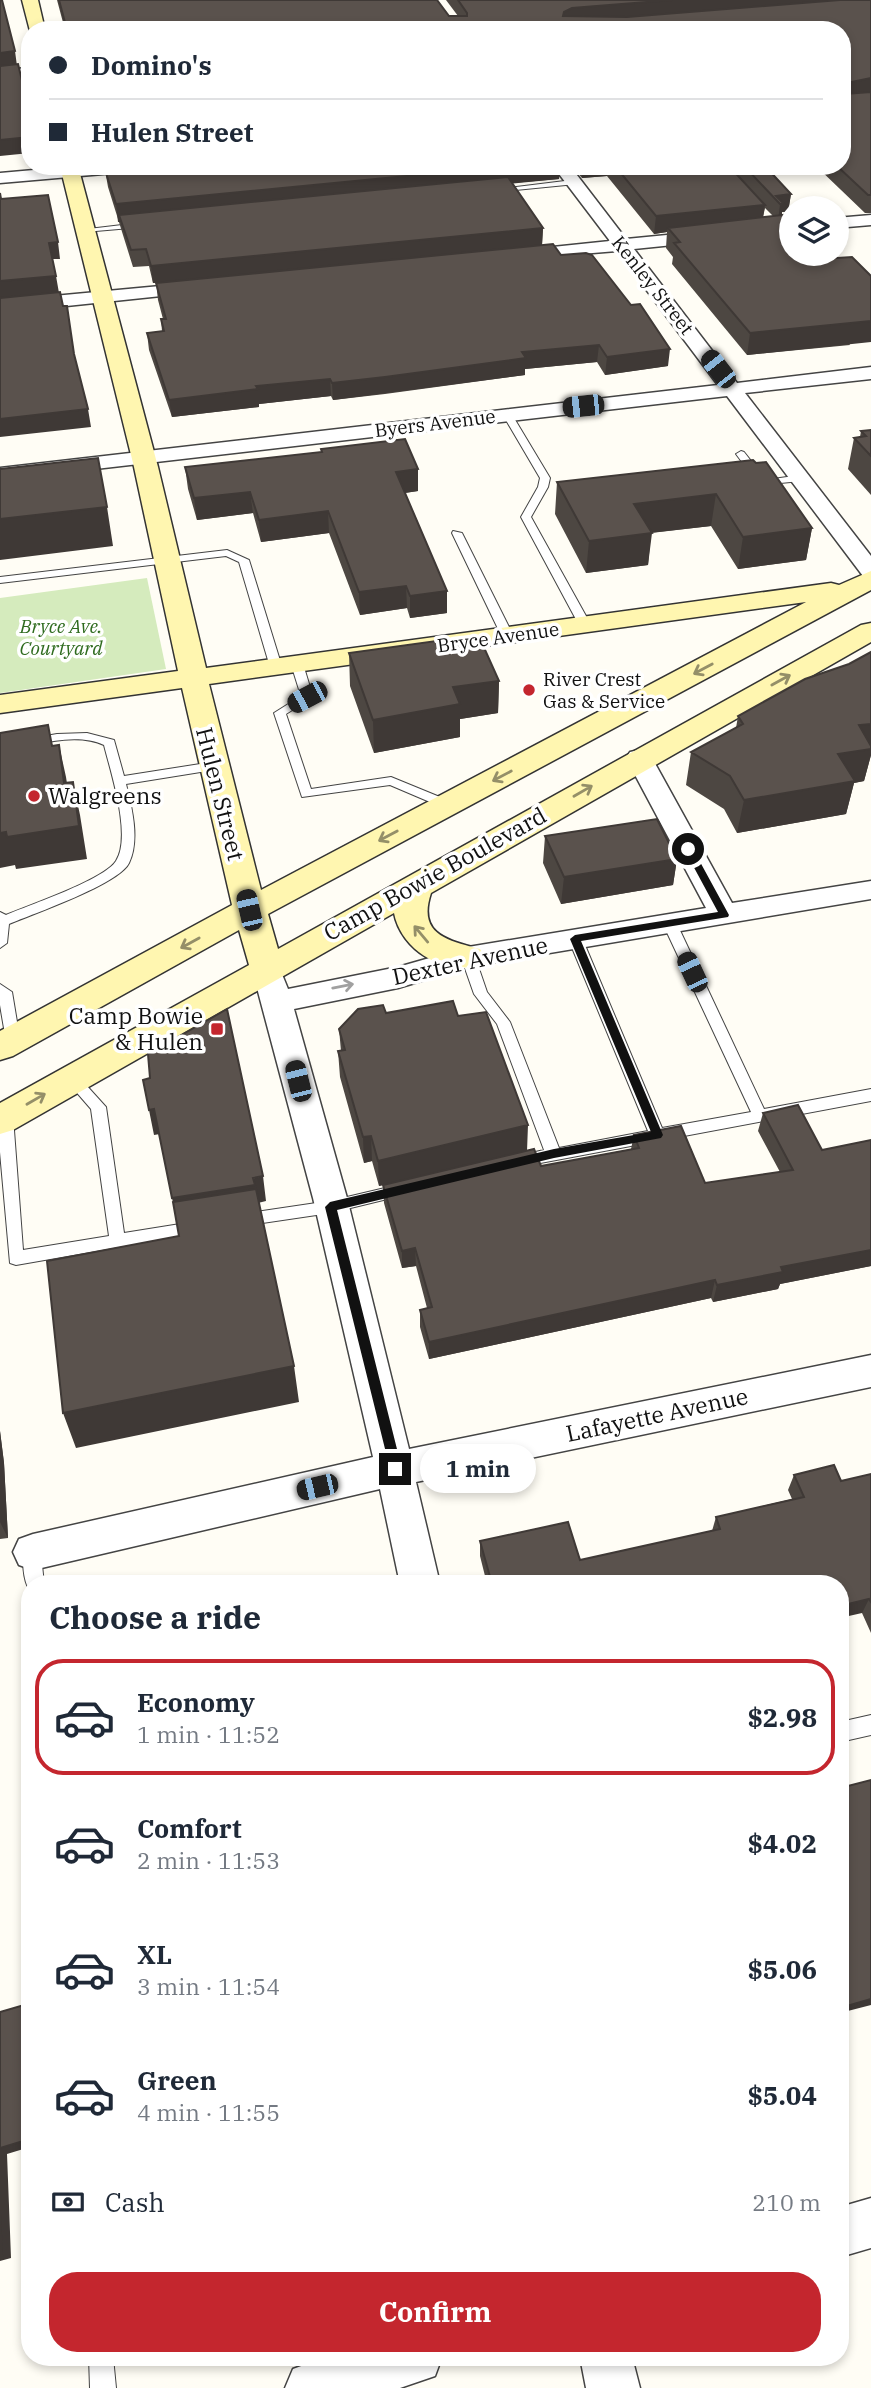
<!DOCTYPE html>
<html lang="en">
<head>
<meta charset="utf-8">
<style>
	:root { --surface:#fff; --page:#f6f6f7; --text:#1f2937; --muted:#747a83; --line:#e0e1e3; --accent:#c4262e }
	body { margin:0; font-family:"IBM Plex Serif",serif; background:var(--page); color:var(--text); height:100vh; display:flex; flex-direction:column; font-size:26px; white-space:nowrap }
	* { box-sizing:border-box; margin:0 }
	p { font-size:23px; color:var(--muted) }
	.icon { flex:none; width:38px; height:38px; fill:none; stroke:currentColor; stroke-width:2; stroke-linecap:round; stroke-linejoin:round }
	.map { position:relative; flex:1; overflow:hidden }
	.side { position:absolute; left:21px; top:1575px; width:828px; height:791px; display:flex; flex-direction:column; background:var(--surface); border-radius:28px; box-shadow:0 4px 10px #0003 }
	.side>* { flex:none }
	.hud { position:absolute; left:21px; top:21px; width:830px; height:154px; border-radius:28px; box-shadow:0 4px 10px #0003; display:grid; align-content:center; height:154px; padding:0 28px; background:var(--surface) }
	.fabs { position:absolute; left:779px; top:196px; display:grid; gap:14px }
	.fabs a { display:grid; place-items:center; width:70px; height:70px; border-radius:50%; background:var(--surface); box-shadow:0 4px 10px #0003; font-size:35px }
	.end { position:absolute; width:32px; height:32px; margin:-16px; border:9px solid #111; background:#fff; box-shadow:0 0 0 4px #fff }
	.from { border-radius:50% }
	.bubble { position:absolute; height:49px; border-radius:24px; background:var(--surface); box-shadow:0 4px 10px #0003; font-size:23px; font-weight:700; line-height:49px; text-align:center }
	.car { position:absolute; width:21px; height:42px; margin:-21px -10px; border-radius:9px; box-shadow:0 0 5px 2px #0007; background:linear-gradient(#222 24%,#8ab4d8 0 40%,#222 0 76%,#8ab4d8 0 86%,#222 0) }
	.hud b { display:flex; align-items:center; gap:24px; height:66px; font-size:26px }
	.hud b+b { border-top:2px solid var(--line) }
	.hud i { width:18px; height:18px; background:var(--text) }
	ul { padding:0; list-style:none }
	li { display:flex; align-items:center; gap:21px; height:116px; margin:0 14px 10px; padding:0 14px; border:4px solid transparent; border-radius:28px }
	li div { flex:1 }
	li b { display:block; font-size:26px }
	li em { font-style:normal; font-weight:700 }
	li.selected { border-color:var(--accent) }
	li>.icon { width:63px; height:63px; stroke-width:1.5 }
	h2 { padding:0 28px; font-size:32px; line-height:84px }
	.pay { display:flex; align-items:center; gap:18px; height:77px; padding:0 28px; font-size:26px }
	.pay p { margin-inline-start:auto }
	.button { display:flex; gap:14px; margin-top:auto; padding:14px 28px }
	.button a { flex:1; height:80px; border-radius:28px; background:var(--accent); color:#fff; font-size:28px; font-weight:700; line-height:80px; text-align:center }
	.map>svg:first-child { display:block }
</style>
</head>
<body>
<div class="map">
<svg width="871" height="2388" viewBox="0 0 871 2388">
	<rect width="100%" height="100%" fill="#fffdf5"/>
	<path fill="#d5ebbd" d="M147,578L166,669L0,693V598Z"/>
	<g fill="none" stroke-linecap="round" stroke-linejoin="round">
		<g stroke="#444" stroke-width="2">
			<path id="lane" d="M573,180L576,184L496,192L492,190Z
				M139,223L142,227L84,232L80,230Z
				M505,413H511L550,478L548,487L531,517L591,625L589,627L579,625L521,517L538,487L540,478L503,415Z
				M741,451L744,452L766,480L801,475L806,478L801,481L759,485L736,454Z
				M453,531L462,533L513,635L511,637L501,635L452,533Z
				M227,550L249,560L282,667L280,669L276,670L270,667L239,562L226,556L0,583V577Z
				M297,661L303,664L313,697L286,714L311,789L391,777L452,802V808H444L390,785L302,797L274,713L301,696L291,664Z
				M87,733L114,740L124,776L213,762L219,766L213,770L126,784C132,808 140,840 129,863C119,884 33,914 9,924L7,943L0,948V912L6,915C29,905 104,880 116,861C132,836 111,773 104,745C74,731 32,746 0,752V744L57,734Z
				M670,919L677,924L764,1109L871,1089V1101L519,1167L514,1165L511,1161L514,1157L544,1150L497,1024L474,994L461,957L468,952L475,957L487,992L510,1022L559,1148L648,1131L568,938L575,933L582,938L662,1128L751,1112L663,924Z
				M0,984L12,992L20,1040L13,1045L6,1040L0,1005Z
				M72,1073L77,1075L106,1107L124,1233L199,1221L205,1222L207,1227L205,1232L16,1265L10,1263L0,1152V1113L5,1111L13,1117L23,1250L109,1236L91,1109L65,1079Z
				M402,1184L408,1186L410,1190L408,1194L330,1213L242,1226L236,1225L234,1220L236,1215L242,1214L330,1201Z
				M33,1543L40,1546L44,1584H30V1591C23,1581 21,1558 26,1546Z
				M871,1715V1735L840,1742V1722Z
				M89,2357H113L116,2388H90Z"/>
		</g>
		<g stroke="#444" stroke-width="3">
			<path id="street" d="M30,68V76L0,78V70Z
				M79,166H146L138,171L0,183V173Z
				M553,166H570L626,239L791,223V233L634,249L737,383L871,367V379L745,393L871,556V578L863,576L727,396L0,480V468L718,385L617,251L508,260L505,256L514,251L610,241Z
				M871,215V225L836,228V218Z
				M203,282L209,283L212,287L209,291L0,313V301Z
				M639,750L648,752L652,758L732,903L871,881V899L472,966L398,988L294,1009L347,1198L409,1449L871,1355V1387L416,1482L440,1584H400L380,1489L33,1570L19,1565L13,1552L19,1539L33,1534L373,1457L313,1198L252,969L257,962L267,959L277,962L288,989L398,967L468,947L706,908L626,758L630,752Z
				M871,2198V2248L840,2257V2207Z
				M326,2357H442L435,2376L400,2388H285L293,2369Z
				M580,2357H632L640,2388H586Z"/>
		</g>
		<g stroke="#333" stroke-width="3">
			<path id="secondary" d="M22,0H38L45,30L30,31Z
				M60,166H78L158,467L206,668L831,583L839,585L871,571V590L268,914L278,949L861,625L871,623V642L431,893C417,935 448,940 480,949L485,957L480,965C444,976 401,950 394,913L13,1130L0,1134V1103L249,965L239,930L13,1056L0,1060V1031L232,905L182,688L0,713V695L178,671L134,467ZM806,602L261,890L209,684Z"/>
		</g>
		<use href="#lane" fill="#fff" fill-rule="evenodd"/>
		<use href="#street" fill="#fff" fill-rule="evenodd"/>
		<use href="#secondary" fill="#fff6b0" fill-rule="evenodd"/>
	</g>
	<path fill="#4d4742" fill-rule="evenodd" d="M57,0H437L449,16H458L446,0H871V213H865L816,166H842V30H65Z
		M107,166H560L559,179L512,183L543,228L542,245L561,255L668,366L605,375L597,362L525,369V375L385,394L333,400L331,396L259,404V407L172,417L149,350L147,333L162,331L161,319H163L158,300L156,283H153L149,266L133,267L108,187L105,170L107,169Z
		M572,166H765L791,194L788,212H782V215L850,345L747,355L672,264L673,257L666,248L667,232L654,234L607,176L582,178ZM765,208L773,216L763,217Z
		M871,430V495L848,469L854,438L860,437L861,431Z
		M321,449L418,469V491L405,493L447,613L410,618L407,608L360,615L329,533L261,542L253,513L197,520L188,489L185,467L321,453Z
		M753,460L812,528L806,560L738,569L711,526L651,533L648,565L586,573L555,514L557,482Z
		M438,649L499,681L498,713L460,719V737L374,753L350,686L349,653Z
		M871,652V755L864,781L854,783L846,814L737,833L724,809L686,785L691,752L736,728L738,716L849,664Z
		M545,836L677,859L673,885L561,904L543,863Z
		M386,1013L458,1016L527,1150L541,1166L631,1149L634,1135L705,1183L780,1172L758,1131L763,1113L822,1150L871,1140V1266L780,1284L778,1289L713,1302L711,1298L429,1359L420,1327V1310L427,1308L416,1266L402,1268L384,1203L383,1185L379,1186L372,1161L364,1163L340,1077L338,1051H341L339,1029Z
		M0,1431L4,1463L8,1538L0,1539Z
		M871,1474V1633L862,1613L840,1584H487L480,1556V1541L580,1560L712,1531L716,1517L792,1499L788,1490L794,1475L841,1481Z"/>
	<path fill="#3f3936" d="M672,0H863L563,28L564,12L572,8Z
		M15,51L17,66L0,68V53Z
		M871,78V93L842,99V84Z
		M30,137V153L0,156V140Z
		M510,166H560L559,179L121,222L119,215L120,222H118L116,204Z
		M583,166H608L607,176L582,178Z
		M791,194L788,212H782L781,221L778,222L780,204L776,196Z
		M765,205L762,223L668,228L667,232L654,234L656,216Z
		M543,228L542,245L153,283L151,266Z
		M58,242L60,259H52L49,243Z
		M56,276L59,293L0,298V281Z
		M871,321V342L747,355L750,333Z
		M599,345L597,362L525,369V375L333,400L332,383L522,352Z
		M670,349L668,366L605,375L607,357Z
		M330,379L331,396L259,404V407L172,417L169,400L256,386Z
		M88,409L91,427L0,437V419Z
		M418,469V491L397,494L396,472Z
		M250,492L253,513L197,520L194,498Z
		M716,494L711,526L631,535L634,504Z
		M107,507L113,546L0,560V519Z
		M328,511L329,533L261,542L259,520Z
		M812,528L806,560L738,569L743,537Z
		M652,533L648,565L586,573L589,541Z
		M406,586L407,608L360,615L359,592Z
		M447,591V613L410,618V596Z
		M499,681L498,713L460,719V737L374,753L373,720L453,687Z
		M871,724V755L864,781L854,783L846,814L737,833L744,800L838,754L859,725Z
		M59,745L66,777L72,816L64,783Z
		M73,782L80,815L87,859L16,869L15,865L0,868V833Z
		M677,859L673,885L561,904L564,877Z
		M154,1109L160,1134L154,1135L149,1110Z
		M528,1125L527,1151L379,1186L378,1161Z
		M371,1136L372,1161L364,1163L363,1137Z
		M263,1176L266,1201L177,1223L172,1198Z
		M415,1248L416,1266L402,1268V1251Z
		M871,1250V1266L780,1284L778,1289L713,1302L717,1285L781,1267Z
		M715,1280L711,1298L429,1359V1342Z
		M294,1366L299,1402L76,1448L63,1413Z
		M0,1431L4,1463L8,1538L0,1522Z
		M869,1599L862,1613L840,1618V1606Z
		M871,1999V2005L840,2013V2008Z
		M24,2005L30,2011V2063Z
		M30,2139V2147L7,2154L11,2258L0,2261V2148Z"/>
	<path fill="#5a524d" stroke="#3f3936" stroke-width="2" d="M0,0H2L15,51L0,53Z
		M59,0H437L449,16H467V13L458,0H672L572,8L564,12L563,16L627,17L840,0H871V78L842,84L845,94L871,92V195H868L837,166H842V30H67Z
		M18,64L30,113H27L30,125V137L0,140V66Z
		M108,166H510L116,204L105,170L109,169Z
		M615,166H729L765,205L656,216Z
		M744,166H765L791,194L776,196L784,204H780Z
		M508,177L543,228L151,266L146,249L131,250L119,215Z
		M0,193L1,199L48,195L58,242L49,243L56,276L0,281Z
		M791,214V254H833L837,258L852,257L871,276V321L750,333L674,243L680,242L668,228Z
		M553,244L561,255L586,253L592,255L631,305L640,304L670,349L607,357L599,345L522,352L526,358L385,377L332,383L330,379L256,386L258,389L169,400L147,333L164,331L161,319H166L156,283Z
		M60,292L63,306H67L74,354L88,409L0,419V298Z
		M871,430V456L854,438L866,436L861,431Z
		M405,439L418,469L396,472L447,591L410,596L406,586L359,592L328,511L259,520L250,492L194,498L185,467L322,452L321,449Z
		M98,458L107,507L0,519V469Z
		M753,460L756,463L766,462L812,528L743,537L716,494L634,504L652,533L589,541L557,482Z
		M436,641L438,649L482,643L499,681L453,687L460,704L373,720L349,653Z
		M871,652V724L859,725L871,746V749L838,754L855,781L744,800L730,776L691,752L743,724L738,716L805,679L849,664Z
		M48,725L52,746L59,745L64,783L73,782L79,826L7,837L6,832L0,833V733Z
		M657,819L677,859L564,877L545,836Z
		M453,1001L458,1016L486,1012L528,1125L378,1161L371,1136L363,1137L338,1051L345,1050L339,1029L358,1009L383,1005L386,1013Z
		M227,1009L263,1176L253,1178L255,1185L172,1198L154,1109L149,1110L143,1080L150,1078L148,1054Z
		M798,1105L822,1150L871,1140V1250L781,1267L783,1272L717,1285L715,1280L429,1342L420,1310L432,1307L415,1248L402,1251L383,1185L534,1149L541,1166L639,1148L634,1135L681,1126L705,1183L793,1170L763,1113Z
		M256,1189L294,1366L63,1413L47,1261L179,1236L173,1202Z
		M834,1465L841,1481L871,1474V1602L869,1599L840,1606V1584H492L480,1541L568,1522L580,1560L720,1529L716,1517L804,1497L794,1475Z
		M871,1780V1999L840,2008V1788Z
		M24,2005L30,2063V2139L0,2148V2012Z
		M0,2214L2,2255H0Z"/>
	<defs><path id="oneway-shaft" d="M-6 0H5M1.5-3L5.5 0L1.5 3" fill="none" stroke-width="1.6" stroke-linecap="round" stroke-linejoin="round" transform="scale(1.75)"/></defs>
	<g stroke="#948f68">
		<use href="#oneway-shaft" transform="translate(703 669) rotate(152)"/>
		<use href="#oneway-shaft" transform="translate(781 680) rotate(-29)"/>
		<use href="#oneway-shaft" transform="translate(502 776) rotate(152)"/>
		<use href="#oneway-shaft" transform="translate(583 791) rotate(-30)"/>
		<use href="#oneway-shaft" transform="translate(388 836) rotate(152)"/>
		<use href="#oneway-shaft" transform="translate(421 934) rotate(-130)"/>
		<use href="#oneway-shaft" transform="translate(190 943) rotate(151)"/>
		<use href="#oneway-shaft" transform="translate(36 1099) rotate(-30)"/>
	</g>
	<use stroke="#a0a0a0" href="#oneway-shaft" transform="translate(343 986) rotate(-11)"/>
	<path fill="#111" d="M685,847L693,849L729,915L728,917L581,941L663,1135L661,1138L554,1158L337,1210L402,1469L400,1473H391L325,1207L330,1202L554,1149L651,1132L570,939L575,935L718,912L684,849Z"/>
	<g fill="#c4262e" stroke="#fff" stroke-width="2.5">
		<circle cx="529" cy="690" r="7"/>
		<circle cx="34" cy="796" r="7"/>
		<rect x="210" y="1022" width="14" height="14" rx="3.5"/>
	</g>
	<g text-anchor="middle" stroke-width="7" stroke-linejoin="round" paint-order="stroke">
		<g font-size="19" fill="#111" stroke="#fff">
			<text transform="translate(653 285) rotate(52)" y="7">Kenley Street</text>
			<text transform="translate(435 423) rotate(-7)" y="7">Byers Avenue</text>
			<text transform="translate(498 637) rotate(-8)" y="7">Bryce Avenue</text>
		</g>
		<g font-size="19" font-style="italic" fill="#2f6b1f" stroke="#fff">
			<text x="61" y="633">Bryce Ave.<tspan x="61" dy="22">Courtyard</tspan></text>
		</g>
		<g font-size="19" fill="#111" stroke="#fff" text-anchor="start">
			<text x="543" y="686">River Crest<tspan x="543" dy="22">Gas &amp; Service</tspan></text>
		</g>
		<g font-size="23" fill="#111" stroke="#fff">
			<text transform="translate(220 794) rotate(76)" y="8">Hulen Street</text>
			<text transform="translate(435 874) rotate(-29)" y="8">Camp Bowie Boulevard</text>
			<text transform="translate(470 961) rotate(-12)" y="8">Dexter Avenue</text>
			<text transform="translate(657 1415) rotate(-12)" y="8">Lafayette Avenue</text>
		</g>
		<g font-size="23" fill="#111" stroke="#fff" text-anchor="start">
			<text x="48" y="804">Walgreens</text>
			<text x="203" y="1024" text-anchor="end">Camp Bowie<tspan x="203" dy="26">&amp; Hulen</tspan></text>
		</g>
	</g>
</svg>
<div class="fabs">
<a><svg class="icon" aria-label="layers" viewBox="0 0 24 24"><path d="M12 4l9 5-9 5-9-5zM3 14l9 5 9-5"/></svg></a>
</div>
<i class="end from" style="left:688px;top:849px"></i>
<i class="end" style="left:395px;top:1469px"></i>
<div class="bubble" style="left:420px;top:1444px;width:116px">1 min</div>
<i class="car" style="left:718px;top:369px;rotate:322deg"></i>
<i class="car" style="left:583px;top:406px;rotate:264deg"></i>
<i class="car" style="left:307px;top:697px;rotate:242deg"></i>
<i class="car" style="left:249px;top:910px;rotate:347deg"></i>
<i class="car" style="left:692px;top:972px;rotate:335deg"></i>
<i class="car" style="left:298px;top:1081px;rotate:346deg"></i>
<i class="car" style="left:317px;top:1487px;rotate:257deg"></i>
<div class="hud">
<b><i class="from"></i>Domino's</b>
<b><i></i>Hulen Street</b>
</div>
<section class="side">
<h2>Choose a ride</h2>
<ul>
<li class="selected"><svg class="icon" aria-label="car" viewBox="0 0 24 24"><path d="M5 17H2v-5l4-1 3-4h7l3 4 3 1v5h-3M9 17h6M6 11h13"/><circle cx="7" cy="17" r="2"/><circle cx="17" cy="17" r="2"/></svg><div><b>Economy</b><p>1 min · 11:52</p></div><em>$2.98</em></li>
<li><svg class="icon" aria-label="car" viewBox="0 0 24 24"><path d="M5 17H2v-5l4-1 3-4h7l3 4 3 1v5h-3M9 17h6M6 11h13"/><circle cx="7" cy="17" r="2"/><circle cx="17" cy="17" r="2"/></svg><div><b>Comfort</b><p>2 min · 11:53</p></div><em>$4.02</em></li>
<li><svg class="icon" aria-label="car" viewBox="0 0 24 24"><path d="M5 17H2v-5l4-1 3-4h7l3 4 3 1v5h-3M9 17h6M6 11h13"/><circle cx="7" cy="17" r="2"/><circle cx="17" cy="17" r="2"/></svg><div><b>XL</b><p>3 min · 11:54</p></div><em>$5.06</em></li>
<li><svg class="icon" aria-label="car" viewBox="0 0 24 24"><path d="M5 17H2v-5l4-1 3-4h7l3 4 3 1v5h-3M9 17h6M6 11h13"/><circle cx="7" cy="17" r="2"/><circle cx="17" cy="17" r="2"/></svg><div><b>Green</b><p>4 min · 11:55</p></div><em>$5.04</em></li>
</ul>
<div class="pay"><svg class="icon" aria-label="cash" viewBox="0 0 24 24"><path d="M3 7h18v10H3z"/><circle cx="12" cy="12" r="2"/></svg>Cash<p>210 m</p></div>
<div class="button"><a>Confirm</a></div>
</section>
</div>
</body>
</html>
